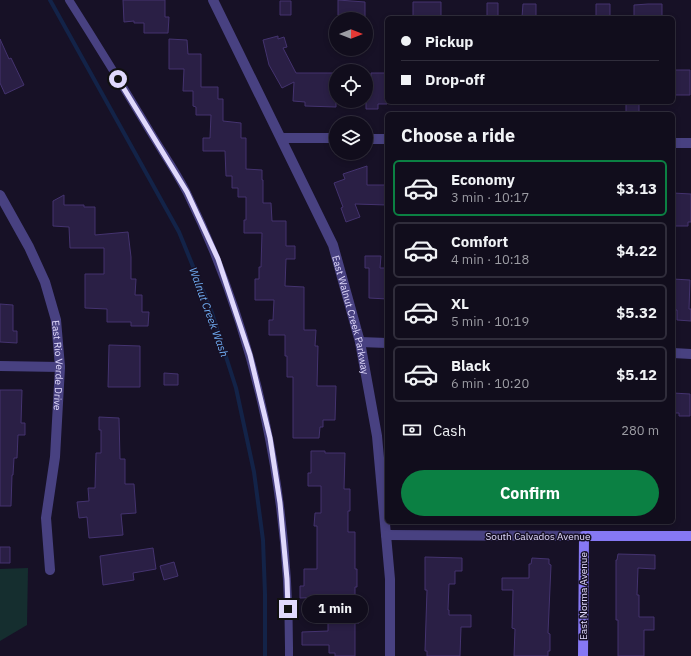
<!DOCTYPE html>
<html lang="en">
<head>
<meta charset="utf-8">
<style>
	:root { --surface:#110d1c; --page:#1e1b29; --text:#f1f3f6; --muted:#9c9ca3; --line:#302d3b; --accent:#0b8043 }
	body { margin:0; font-family:"IBM Plex Sans",sans-serif; background:var(--page); color:var(--text); height:100vh; display:flex; flex-direction:column; font-size:15px; white-space:nowrap }
	* { box-sizing:border-box; margin:0 }
	p { font-size:13px; color:var(--muted) }
	.icon { flex:none; width:22px; height:22px; fill:none; stroke:currentColor; stroke-width:2; stroke-linecap:round; stroke-linejoin:round }
	.map { position:relative; flex:1; overflow:hidden }
	.drawer { position:absolute; left:385px; top:112px; width:290px; height:412px; display:flex; flex-direction:column; background:var(--surface); border-radius:6px; box-shadow:0 2px 6px #0003,0 0 0 1px var(--line) }
	.drawer>* { flex:none }
	.banner { position:absolute; left:385px; top:16px; width:290px; height:88px; border-radius:6px; box-shadow:0 2px 6px #0003,0 0 0 1px var(--line); display:grid; align-content:center; height:88px; padding:0 16px; background:var(--surface) }
	.needle { width:26px; rotate:90deg }
	.buttons { position:absolute; left:329px; top:12px; display:grid; gap:8px }
	.buttons a { display:grid; place-items:center; width:44px; height:44px; border-radius:50%; background:var(--surface); box-shadow:0 2px 6px #0003,0 0 0 1px var(--line); font-size:20px }
	.end { position:absolute; width:18px; height:18px; margin:-9px; border:5px solid #e0d9fc; background:#111; box-shadow:0 0 0 2px #111 }
	.from { border-radius:50% }
	.bubble { position:absolute; height:28px; border-radius:14px; background:var(--surface); box-shadow:0 2px 6px #0003,0 0 0 1px var(--line); font-size:13px; font-weight:700; line-height:28px; text-align:center }
	.banner b { display:flex; align-items:center; gap:14px; height:38px; font-size:15px }
	.banner b+b { border-top:1px solid var(--line) }
	.banner i { width:10px; height:10px; background:var(--text) }
	ul { padding:0; list-style:none }
	li { display:flex; align-items:center; gap:12px; height:56px; margin:0 8px 6px; padding:0 8px; border:2px solid var(--line); border-radius:6px }
	li div { flex:1 }
	li b { display:block; font-size:15px }
	li em { font-style:normal; font-weight:700 }
	li.active { border-color:var(--accent) }
	li>.icon { width:36px; height:36px; stroke-width:1.5 }
	h2 { padding:0 16px; font-size:18px; line-height:48px }
	.pay { display:flex; align-items:center; gap:10px; height:44px; padding:0 16px; font-size:15px }
	.pay p { margin-inline-start:auto }
	.primary-button { display:flex; gap:8px; margin-top:auto; padding:8px 16px }
	.primary-button a { flex:1; height:46px; border-radius:24px; background:var(--accent); color:#fff; font-size:16px; font-weight:700; line-height:46px; text-align:center }
	.map>svg:first-child { display:block }
</style>
</head>
<body>
<div class="map">
<svg width="691" height="656" viewBox="0 0 691 656">
	<rect width="100%" height="100%" fill="#171126"/>
	<path fill="#152e2f" d="M28,568L27,625L0,641V569Z"/>
	<g fill="none" stroke-linecap="round" stroke-linejoin="round">
		<path stroke="#132348" stroke-width="4" d="M50,0L179,232L212,313L236,388L254,472L263,540L265,594V656"/>
	</g>
	<path fill="#2a1f45" stroke="#44336f" d="M123,0H165V17H169L168,33H144V23H134V21L124,22Z
		M338,0L365,2V19H354V15H338Z
		M280,1H291V15H280Z
		M413,2H441V18L413,16Z
		M487,3H498V18L487,17Z
		M523,4H536V17H522Z
		M596,4H610V18H596Z
		M648,4H662V18H634V5Z
		M278,36V39L284,37L287,47L283,48L296,73H336V107L305,106V102L293,101L294,82L282,88L269,65L263,40Z
		M0,39L9,59L11,58L24,85L5,94L0,83Z
		M169,39L187,40L188,54H201V87H218V99H223V121L241,123V138H246V169L262,170V180H263V203H271L272,221H286V246H295V259H286L285,286L304,287V330H316L315,346H318L317,386H336L335,420H323V427H320L319,438H293V377H287V356H285V335H269V320H273L274,300H255V279H259V267H261L262,233H244V220H246V197H238V188H232V176H226L225,151H203V138H210L211,115H196V107L193,106V91H183L184,69H169Z
		M673,70H690V95H673Z
		M371,73H387V104H378V109H366V82H371Z
		M626,102H639V113L626,112Z
		M367,166V185H387V205L355,204L360,217L346,222L341,208L343,207L334,183L345,179L343,174Z
		M673,193L691,194V222H688V226H673Z
		M64,195V205H84V207H95V235L128,232L131,257V279H136L135,295H142V312H149L148,326H131V322H107V309L85,308V274H104V248H70L69,227L53,226V201Z
		M365,256H381L380,268H387V299L369,298V268H365Z
		M673,279L690,280L689,309H691V321L677,320V310H673Z
		M0,304L13,305V331H17V343L0,342Z
		M109,345L140,346V387H108Z
		M164,373L178,374V385H164Z
		M0,390H22L21,423H25V435H18L17,458H14L13,475H12L11,506H0Z
		M673,393L690,394V416H679V413H673Z
		M99,417L119,418L120,459H125V484H134L136,513L121,514L123,535L89,538L87,517L79,518L77,502L89,501L88,488H95L96,453H101V430H99Z
		M311,451H325V453H345L344,489H350V511H348V532H355V569H357V587H355V610H359V623H355V656H335V653H329V645H302V632L328,631V597L300,598V586H304V569H317V526H314L315,513H321V486H308V473H311Z
		M0,547H10V563H0Z
		M153,548L156,569L133,573L134,580L103,585L100,556Z
		M618,554L655,555V569L638,568L637,595H639V617H654V630H644V656H618V620H616V560H617Z
		M425,557L462,558V571H455V584H449L448,610H449V615H471V627H461L460,656H427V651H425L427,590H425Z
		M532,558L549,559V564L551,565L548,633L550,634V651H548V656H514L515,629L512,628L513,590H502V578H529V564H531Z
		M174,562L178,576L164,580L160,566Z"/>
	<g fill="none" stroke-linecap="round" stroke-linejoin="round">
		<path stroke="#484181" stroke-width="8" d="M69,0C97,44 124,88 151,133C163,153 177,173 187,193C258,337 290,497 289,656"/>
		<g stroke="#484181" stroke-width="10">
			<path id="s1" d="M213,0L333,245L360,342L377,436L390,579V656"/>
			<path d="M282,138H336"/>
			<path d="M366,139H387"/>
			<path d="M673,143H691"/>
			<path id="s2" d="M0,195L29,247L45,282L56,320L60,367L55,457L46,518L50,570"/>
			<path d="M360,342L387,343"/>
			<path d="M673,353L691,354"/>
			<path d="M0,366L60,367"/>
			<path d="M386,535L584,536"/>
		</g>
		<path stroke="#8678f4" stroke-width="10" d="M583,656L584,536H691"/>
	</g>
	<g fill="none" stroke-linecap="round" stroke-linejoin="round">
		<path stroke="#e0d9fc" stroke-width="5" d="M118,79L187,192L218,259L250,355L270,438L280,503L287,579L288,609"/>
	</g>
	<g text-anchor="middle" stroke-width="3" stroke-linejoin="round" paint-order="stroke">
		<g font-size="10" fill="#e0d9fc" stroke="#171126">
			<text dy="4" stroke="none"><textPath href="#s1" startOffset="345">East Walnut Creek Parkway</textPath></text>
			<text dy="4" stroke="none"><textPath href="#s2" startOffset="183">East Rio Verde Drive</textPath></text>
			<text x="538" y="540">South Calvados Avenue</text>
			<text transform="translate(583 596) rotate(-90)" y="4">East Norma Avenue</text>
		</g>
		<g font-size="11" font-style="italic" fill="#70acf3" stroke="#171126">
			<text transform="translate(209 312) rotate(70)" y="4">Walnut Creek Wash</text>
		</g>
	</g>
</svg>
<div class="buttons">
<a><svg class="needle" viewBox="-14 -14 28 28"><path d="M0-13l5 13h-10z" fill="#e53935"/><path d="M0 13l5-13h-10z" fill="#9c9ca3"/></svg></a>
<a><svg class="icon" aria-label="locate" viewBox="0 0 24 24"><circle cx="12" cy="12" r="6"/><path d="M12 2v4M12 18v4M2 12h4M18 12h4"/></svg></a>
<a><svg class="icon" aria-label="layers" viewBox="0 0 24 24"><path d="M12 4l9 5-9 5-9-5zM3 14l9 5 9-5"/></svg></a>
</div>
<i class="end from" style="left:118px;top:79px"></i>
<i class="end" style="left:288px;top:609px"></i>
<div class="bubble" style="left:302px;top:595px;width:66px">1 min</div>
<div class="banner">
<b><i class="from"></i>Pickup</b>
<b><i></i>Drop-off</b>
</div>
<section class="drawer">
<h2>Choose a ride</h2>
<ul>
<li class="active"><svg class="icon" aria-label="car" viewBox="0 0 24 24"><path d="M5 17H2v-5l4-1 3-4h7l3 4 3 1v5h-3M9 17h6M6 11h13"/><circle cx="7" cy="17" r="2"/><circle cx="17" cy="17" r="2"/></svg><div><b>Economy</b><p>3 min · 10:17</p></div><em>$3.13</em></li>
<li><svg class="icon" aria-label="car" viewBox="0 0 24 24"><path d="M5 17H2v-5l4-1 3-4h7l3 4 3 1v5h-3M9 17h6M6 11h13"/><circle cx="7" cy="17" r="2"/><circle cx="17" cy="17" r="2"/></svg><div><b>Comfort</b><p>4 min · 10:18</p></div><em>$4.22</em></li>
<li><svg class="icon" aria-label="car" viewBox="0 0 24 24"><path d="M5 17H2v-5l4-1 3-4h7l3 4 3 1v5h-3M9 17h6M6 11h13"/><circle cx="7" cy="17" r="2"/><circle cx="17" cy="17" r="2"/></svg><div><b>XL</b><p>5 min · 10:19</p></div><em>$5.32</em></li>
<li><svg class="icon" aria-label="car" viewBox="0 0 24 24"><path d="M5 17H2v-5l4-1 3-4h7l3 4 3 1v5h-3M9 17h6M6 11h13"/><circle cx="7" cy="17" r="2"/><circle cx="17" cy="17" r="2"/></svg><div><b>Black</b><p>6 min · 10:20</p></div><em>$5.12</em></li>
</ul>
<div class="pay"><svg class="icon" aria-label="cash" viewBox="0 0 24 24"><path d="M3 7h18v10H3z"/><circle cx="12" cy="12" r="2"/></svg>Cash<p>280 m</p></div>
<div class="primary-button"><a>Confirm</a></div>
</section>
</div>
</body>
</html>
